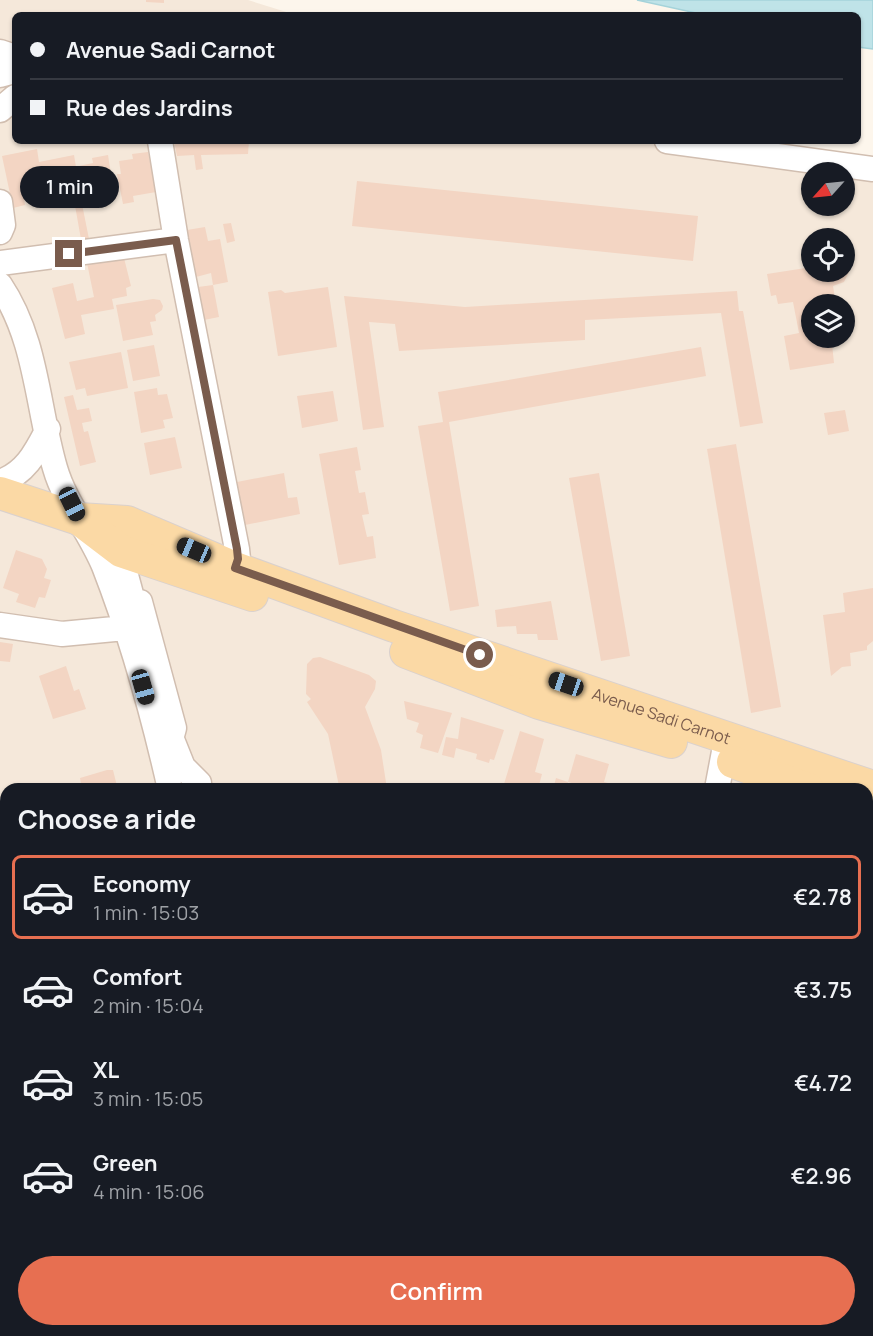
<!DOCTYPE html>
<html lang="en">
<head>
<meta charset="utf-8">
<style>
	:root { --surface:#171b24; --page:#242831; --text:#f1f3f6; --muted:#9ea1a6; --line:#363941; --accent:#e76f51 }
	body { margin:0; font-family:Manrope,sans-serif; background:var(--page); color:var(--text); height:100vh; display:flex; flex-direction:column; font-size:22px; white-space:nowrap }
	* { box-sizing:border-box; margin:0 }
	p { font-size:20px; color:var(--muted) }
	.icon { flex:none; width:33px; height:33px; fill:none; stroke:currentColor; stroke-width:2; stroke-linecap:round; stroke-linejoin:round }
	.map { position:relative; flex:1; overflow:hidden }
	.drawer { position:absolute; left:0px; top:783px; width:873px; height:554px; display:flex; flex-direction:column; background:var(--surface); border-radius:18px 18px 0 0; box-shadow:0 2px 4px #0004 }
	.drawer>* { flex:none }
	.hud { position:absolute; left:12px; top:12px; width:849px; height:132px; border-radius:9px; box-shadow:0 2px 4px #0004; display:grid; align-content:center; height:132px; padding:0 18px; background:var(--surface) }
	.needle { width:39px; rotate:243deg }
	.buttons { position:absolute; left:801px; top:162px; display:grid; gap:12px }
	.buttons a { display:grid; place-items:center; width:54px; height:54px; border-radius:50%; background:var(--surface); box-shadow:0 2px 4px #0004; font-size:30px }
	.end { position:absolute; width:27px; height:27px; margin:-14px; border:8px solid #7a5c4d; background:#fff; box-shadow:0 0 0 3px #fff }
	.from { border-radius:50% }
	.bubble { position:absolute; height:42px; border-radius:21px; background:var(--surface); box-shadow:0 2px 4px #0004; font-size:20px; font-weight:600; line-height:42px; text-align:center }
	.car { position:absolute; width:18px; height:36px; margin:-18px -9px; border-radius:8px; box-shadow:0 0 4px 2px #0007; background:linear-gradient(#222 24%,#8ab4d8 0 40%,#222 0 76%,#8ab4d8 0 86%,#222 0) }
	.hud b { display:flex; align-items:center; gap:21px; height:57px; font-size:22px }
	.hud b+b { border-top:2px solid var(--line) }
	.hud i { width:15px; height:15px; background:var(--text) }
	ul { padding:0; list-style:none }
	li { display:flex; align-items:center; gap:18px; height:84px; margin:0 12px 9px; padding:0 6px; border:3px solid transparent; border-radius:9px }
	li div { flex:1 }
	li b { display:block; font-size:22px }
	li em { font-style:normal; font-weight:600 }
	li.current { border-color:var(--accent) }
	li>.icon { width:54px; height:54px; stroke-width:1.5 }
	h2 { padding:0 18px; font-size:27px; line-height:72px }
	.action { display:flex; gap:12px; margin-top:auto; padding:12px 18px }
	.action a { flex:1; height:69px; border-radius:36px; background:var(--accent); color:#fff; font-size:24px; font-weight:600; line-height:69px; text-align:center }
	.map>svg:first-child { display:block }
</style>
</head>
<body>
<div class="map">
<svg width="873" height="1336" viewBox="0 0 873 1336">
	<rect width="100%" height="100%" fill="#fdf6ec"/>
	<path fill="#f5e8da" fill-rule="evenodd" d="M0,0H248L296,15H15V141H715L873,165V1336H0ZM812,172H844V206H812ZM812,238H844V272H812ZM812,304H844V338H812ZM6,789H867V1330H6Z"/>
	<path fill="#d8ecc9" d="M422,1330H865L866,1336H421Z"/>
	<path fill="#bfe3e8" stroke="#a5d3da" stroke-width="1.5" d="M637,0H873V49L858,47V15H705Z"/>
	<path fill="#f3d5c3" d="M146,0H164V3L146,2Z
		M174,141H249L248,154L201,155L203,169L196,170L194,155L177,156Z
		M250,141H266V143H250Z
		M37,149L39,162L74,155L80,191L46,197L47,203L34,205L32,194L44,192L42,181L22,186L25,205L13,208L2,156Z
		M148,152L156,192L133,196L134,202L123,204L117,174H121L119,161L133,159L132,154Z
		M108,155L114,194L99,197L100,202L85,205L79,166L93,163L92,158Z
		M357,181L698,216L693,261L352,226Z
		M81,199L90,244L82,245L74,200Z
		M231,223L235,241L227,243L223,224Z
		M205,227L208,241L220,239L228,282L213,285L219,317L204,320L198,287L213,285L211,273L196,277L187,230Z
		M123,254L131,286L126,288L127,296L112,299L114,309L81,315L85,334L65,339L52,288L73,283L77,301L94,297L87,263Z
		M844,259L849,272L844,282L833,286L836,304H812V338H836L837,343L832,344L834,363L790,370L784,336L799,333L793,302L778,304L776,295L771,296L767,274L812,267V272H844Z
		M328,287L337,347L278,356L268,292L281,290L285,293Z
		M737,291L739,311H743L763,423L740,427L721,313L585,320V340L399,351L395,324L369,322L384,427L363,430L344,296L465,307Z
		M153,299L160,300L163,306L162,310L155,315L156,321L150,322L153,335L123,341L116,305Z
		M154,345L160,376L133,381L127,350Z
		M701,347L706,376L449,422L479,606L450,611L418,426L443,422L438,392Z
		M121,352L128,388L87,396L85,388L76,390L69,362Z
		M157,388L158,395L167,394L173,418L163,420L165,428L141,433L134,392Z
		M333,391L338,421L302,428L297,396Z
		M73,395L77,410L89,408L92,421L82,423L84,432L88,431L96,462L80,466L64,397Z
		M845,410L849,431L828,435L824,413Z
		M175,437L182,468L150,475L144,443Z
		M736,444L781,707L751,713L707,449Z
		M357,447L361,470L355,471L359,493L365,492L369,514L362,515L367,537L373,536L376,558L339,565L319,454Z
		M284,473L288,498L297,497L300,514L245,525L237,482Z
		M599,473L630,656L601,661L569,478Z
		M16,550L42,559L47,569L44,578L51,580L45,598L39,597L35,608L16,602L19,594L3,588Z
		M873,588V641L867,646V650L850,653L851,666L842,667L831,676L823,615L845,612L843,593Z
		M551,601L558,640H538L537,634H517L516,626L497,627L495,610Z
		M0,642L13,644L10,662L0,661Z
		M320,657L369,675L376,681L375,689L365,707L381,750L387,789H345L344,785L339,786L328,734L307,702L311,699L306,694L307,664L313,658Z
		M66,666L74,691L79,689L86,709L53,719L39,676Z
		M404,701L452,713L438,753L420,748L423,735L416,732L419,723L407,719Z
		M461,717L504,730L494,760L490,759L489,763L476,759L477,754L456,748L454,758L442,755L446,737L458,739Z
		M520,731L544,739L535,772L542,774L538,789H522L504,784Z
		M576,754L609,764L604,782L608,783L606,789H581L582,786L568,782Z
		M107,770H113L117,786L113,789H67L81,784L80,778Z
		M556,778L568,782L567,789H553Z
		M6,824V858H5L3,848L0,849V825Z
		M873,839V882L868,883L867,841Z
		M871,1068L873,1095L867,1098V1069Z
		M867,1102L873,1116V1124L867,1127Z
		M873,1161V1209L867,1196V1167Z
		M129,1330H283L285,1336H127Z"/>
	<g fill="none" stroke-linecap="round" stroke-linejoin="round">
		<g stroke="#d1beb0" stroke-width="27">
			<path id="minor" d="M0,52L15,57
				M0,75L15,71
				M0,110L15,97
				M160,141L176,240L237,549L238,559L235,568
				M667,141L873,169
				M0,202L3,225L0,232
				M0,263L176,240
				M0,285C37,340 37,406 55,468C65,503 90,532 104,566C132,638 153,714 170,789
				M0,482C26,473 36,452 48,429
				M116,538L138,620
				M140,602L174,728L171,739
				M0,625L62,634L125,628
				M169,732L183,767L199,783
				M717,789L726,741
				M0,920L6,917
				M867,935L873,953
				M87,1330L89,1336
				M401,1330L403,1336"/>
		</g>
		<g stroke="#dad1cd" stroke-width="34">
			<g id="major">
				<path id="s1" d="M0,493L79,519L127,522L235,568L394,626L873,787"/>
				<path d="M79,519L121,551L252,595"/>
				<path d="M406,652L539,703L671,742"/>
				<path d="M733,762L808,789"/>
				<path d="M867,809L873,811"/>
			</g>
		</g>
		<use href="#minor" stroke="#fff" stroke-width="24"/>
		<use href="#major" stroke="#fbd9a5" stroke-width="32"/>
	</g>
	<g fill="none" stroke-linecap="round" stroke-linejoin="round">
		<path stroke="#7a5c4d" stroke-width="8" d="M69,254L176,240L237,549L238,559L235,568L480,655"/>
	</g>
	<g text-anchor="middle" stroke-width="5" stroke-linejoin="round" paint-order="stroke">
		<g font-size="16" fill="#7a5c4d" stroke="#fffaf3">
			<text dy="6" stroke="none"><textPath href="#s1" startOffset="700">Avenue Sadi Carnot</textPath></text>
		</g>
	</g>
</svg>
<div class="buttons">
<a><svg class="needle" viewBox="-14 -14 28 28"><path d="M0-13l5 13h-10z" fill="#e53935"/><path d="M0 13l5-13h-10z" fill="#9ea1a6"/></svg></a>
<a><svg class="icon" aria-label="locate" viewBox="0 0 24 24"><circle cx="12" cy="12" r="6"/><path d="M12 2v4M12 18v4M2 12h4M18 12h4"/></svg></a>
<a><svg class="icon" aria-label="layers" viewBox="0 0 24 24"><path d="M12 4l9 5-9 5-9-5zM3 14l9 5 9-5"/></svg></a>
</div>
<i class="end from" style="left:480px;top:655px"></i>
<i class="end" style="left:69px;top:254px"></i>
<div class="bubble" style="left:20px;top:166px;width:99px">1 min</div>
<i class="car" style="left:72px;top:504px;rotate:154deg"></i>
<i class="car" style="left:194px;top:550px;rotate:293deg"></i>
<i class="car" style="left:566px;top:684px;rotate:289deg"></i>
<i class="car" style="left:143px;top:687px;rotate:164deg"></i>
<div class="hud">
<b><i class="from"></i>Avenue Sadi Carnot</b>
<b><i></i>Rue des Jardins</b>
</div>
<section class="drawer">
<h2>Choose a ride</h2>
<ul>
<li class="current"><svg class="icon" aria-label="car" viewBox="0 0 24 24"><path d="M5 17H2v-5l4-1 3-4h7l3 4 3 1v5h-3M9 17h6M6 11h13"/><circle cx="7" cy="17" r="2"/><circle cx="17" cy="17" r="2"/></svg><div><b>Economy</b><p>1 min · 15:03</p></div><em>€2.78</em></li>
<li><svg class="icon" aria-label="car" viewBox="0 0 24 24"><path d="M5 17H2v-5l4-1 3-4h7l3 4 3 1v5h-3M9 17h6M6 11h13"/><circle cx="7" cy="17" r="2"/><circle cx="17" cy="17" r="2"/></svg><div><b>Comfort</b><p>2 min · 15:04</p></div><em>€3.75</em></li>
<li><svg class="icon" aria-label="car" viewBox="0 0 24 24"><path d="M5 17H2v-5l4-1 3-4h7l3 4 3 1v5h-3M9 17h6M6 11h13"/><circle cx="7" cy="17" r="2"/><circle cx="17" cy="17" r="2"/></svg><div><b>XL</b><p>3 min · 15:05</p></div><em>€4.72</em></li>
<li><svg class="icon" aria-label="car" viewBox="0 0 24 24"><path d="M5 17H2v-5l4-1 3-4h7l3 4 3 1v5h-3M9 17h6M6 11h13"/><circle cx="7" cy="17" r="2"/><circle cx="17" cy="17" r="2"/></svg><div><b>Green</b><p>4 min · 15:06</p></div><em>€2.96</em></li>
</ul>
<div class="action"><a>Confirm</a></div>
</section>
</div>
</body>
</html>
